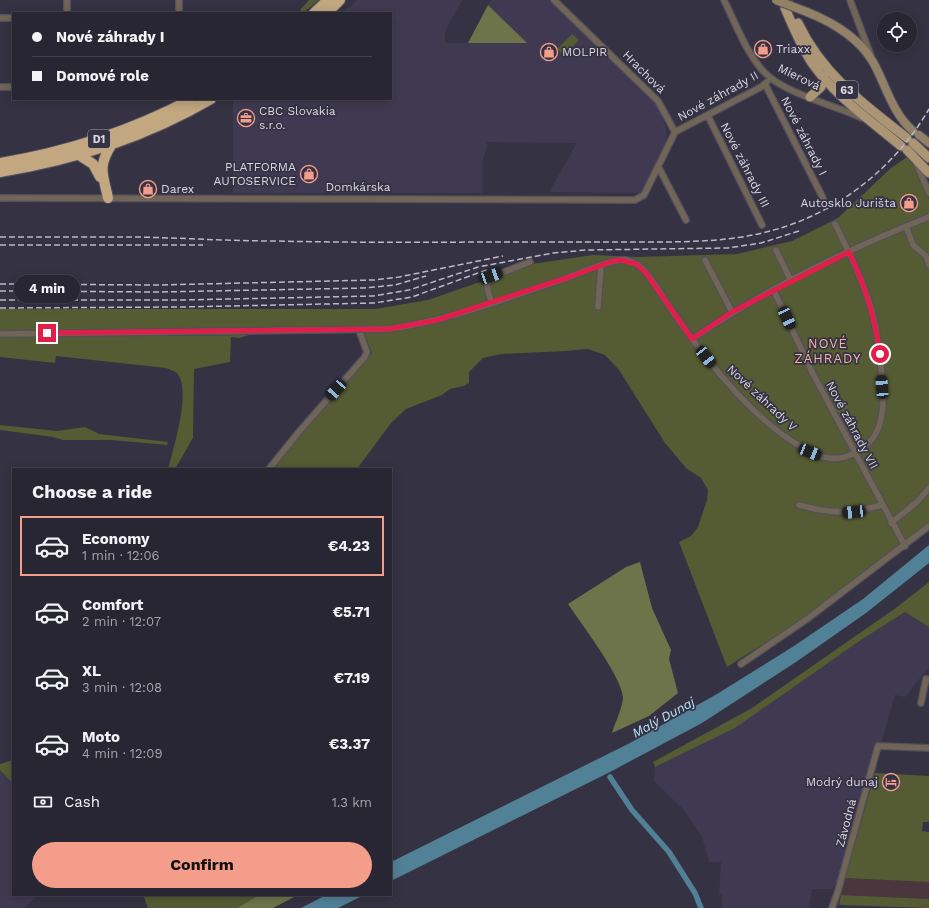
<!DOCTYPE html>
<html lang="en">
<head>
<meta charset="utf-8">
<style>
	:root { --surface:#282632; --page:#302e3a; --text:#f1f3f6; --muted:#a5a5ac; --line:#44434d; --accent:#f49d8b }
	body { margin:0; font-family:"Work Sans",sans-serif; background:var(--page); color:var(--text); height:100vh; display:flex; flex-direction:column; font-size:15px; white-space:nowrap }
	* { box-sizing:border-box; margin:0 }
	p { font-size:13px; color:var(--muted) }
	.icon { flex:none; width:22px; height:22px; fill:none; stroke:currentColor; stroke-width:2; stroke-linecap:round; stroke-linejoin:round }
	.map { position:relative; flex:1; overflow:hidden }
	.details { position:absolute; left:12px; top:468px; width:380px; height:428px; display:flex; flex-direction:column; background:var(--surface); border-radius:0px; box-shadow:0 2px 10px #0003,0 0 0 1px var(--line) }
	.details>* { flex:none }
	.hud { position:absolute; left:12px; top:12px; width:380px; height:88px; border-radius:0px; box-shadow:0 2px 10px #0003,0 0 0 1px var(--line); display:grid; align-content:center; height:88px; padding:0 20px; background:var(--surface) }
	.tools { position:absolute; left:877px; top:12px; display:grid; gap:8px }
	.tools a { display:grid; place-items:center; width:40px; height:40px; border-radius:50%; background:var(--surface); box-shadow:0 2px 10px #0003,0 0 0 1px var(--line); font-size:20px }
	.end { position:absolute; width:18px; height:18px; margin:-9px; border:5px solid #e11d48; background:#fff; box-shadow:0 0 0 2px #fff }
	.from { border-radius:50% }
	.bubble { position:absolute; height:28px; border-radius:14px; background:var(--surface); box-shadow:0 2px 10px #0003,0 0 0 1px var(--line); font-size:13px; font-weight:700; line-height:28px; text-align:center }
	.car { position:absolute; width:12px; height:24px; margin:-12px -6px; border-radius:5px; box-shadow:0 0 3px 1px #0007; background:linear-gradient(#222 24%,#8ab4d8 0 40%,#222 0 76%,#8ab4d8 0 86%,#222 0) }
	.hud b { display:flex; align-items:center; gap:14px; height:38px; font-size:15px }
	.hud b+b { border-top:1px solid var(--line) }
	.hud i { width:10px; height:10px; background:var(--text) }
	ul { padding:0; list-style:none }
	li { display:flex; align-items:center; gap:12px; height:60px; margin:0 8px 6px; padding:0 12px; border:2px solid transparent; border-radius:0px }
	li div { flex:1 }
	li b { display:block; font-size:15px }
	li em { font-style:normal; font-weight:700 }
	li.active { border-color:var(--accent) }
	li>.icon { width:36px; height:36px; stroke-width:1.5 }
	h2 { padding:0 20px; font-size:18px; line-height:48px }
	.pay { display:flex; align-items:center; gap:10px; height:44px; padding:0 20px; font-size:15px }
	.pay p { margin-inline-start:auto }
	.primary-button { display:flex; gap:8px; margin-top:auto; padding:8px 20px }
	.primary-button a { flex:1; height:46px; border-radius:24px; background:var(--accent); color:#111; font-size:16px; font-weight:700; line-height:46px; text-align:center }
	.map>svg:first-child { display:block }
</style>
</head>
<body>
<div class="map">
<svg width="929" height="908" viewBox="0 0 929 908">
	<rect width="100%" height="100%" fill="#353243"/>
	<path fill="#4a363c" d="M845,878L929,882V899L841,895Z"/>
	<path fill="#3f3a51" d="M357,0H462L445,32V43H526L488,5L491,0H549L652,99L660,110L666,129L667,139L641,193L549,192L577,143L487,142L486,150L482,163V193H233V99H391V13H343Z
		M905,612L929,627V667L905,697L895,695L881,744L874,750L837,883L832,889H812L809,908H722V895L719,894L721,862H709L702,837L685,811L654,781L655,767L735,728L861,640Z
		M0,770L13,784V895H38L24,908H0Z"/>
	<path fill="#555b32" d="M309,0H319L303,13L300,10Z
		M572,34L579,40L564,56L557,49Z
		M907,157L917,169L929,199V523L814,612L727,667L679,542L691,536L698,527L707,500L708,490L701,478L686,468L665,443L619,370L605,355L588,349L565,351L501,354L483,358L469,372V383L464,386L450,389L442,395L406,409L391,423L357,469H272L328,400L372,353L362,328L0,331V309H375L428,300L532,264L593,255L638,257L737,254L792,241L838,218L891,168Z
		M249,335L239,338L231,337L230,362L194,369L193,438L175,469H168C173,449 192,390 177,373C174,371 169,369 166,368L56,356L55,363L0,357V337Z
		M0,425L57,431L85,427L99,434L168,442L167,445L111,440H63L53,437L0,430Z
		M929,582V627L905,612L861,640L735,728L655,767L653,762L752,708L893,610Z
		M13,760V784L0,770V764Z
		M875,773L929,776V822H923L922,831L929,832V882L845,878Z
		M143,895H259L237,908H148Z
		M841,895L929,899V908L839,905Z"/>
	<path fill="#6e744a" d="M488,5L527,43H468Z
		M640,562L652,608L671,650L669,659L678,693L649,716L612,733C615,723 622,709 623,698C623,678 580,622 568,604L626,567Z
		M259,895H298L273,908H237Z"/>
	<path fill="#518197" d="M929,545V563L866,613L796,662L702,723L610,772L391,881V862L630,743L717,694L794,646L863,599Z
		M326,895H364L338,908H301Z"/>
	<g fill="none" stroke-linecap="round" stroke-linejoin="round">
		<path stroke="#518197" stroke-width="5.5" d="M610,777L632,810L669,852L695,893L701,908"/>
		<path stroke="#4d4b5b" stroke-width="9" stroke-dasharray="9 4.5" stroke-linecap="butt" d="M788,0L793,11"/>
		<g stroke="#52505f" stroke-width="8">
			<path id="street" d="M67,0V13
				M179,0V13
				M554,0L658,101L675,132
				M724,0C735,22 747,55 765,73C786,94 834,105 862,118
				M850,0L871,56
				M0,18H13
				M765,84L823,198
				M0,87H13
				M708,116L762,225
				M675,132L761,87L767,82
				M916,163L929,193
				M658,166L686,220
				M0,198L635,200L644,195L675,132
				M906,226L913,245L926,256L929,265
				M776,250L791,281
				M705,260L732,312
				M774,291L813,374L905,546
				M492,303C489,293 483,285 491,277L530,262
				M598,307L601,266
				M0,334L388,329C448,321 506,298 564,279C578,274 613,258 626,260C633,262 639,265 644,270C652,279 658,290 665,300C680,323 696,345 713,366C737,395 771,430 803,448C819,458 837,463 854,453C860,449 868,445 873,438C890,415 881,370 878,343C873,300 854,262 835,224
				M692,339C764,290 848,249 929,217
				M269,469L298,433L364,358L367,352L359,330
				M799,505C830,514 850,514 882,505
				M891,523L917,502L929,488
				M741,664L807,619L929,526
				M921,703L926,679L929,680
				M832,908L838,891L878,746L929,748"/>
		</g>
		<g stroke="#52505f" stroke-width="10">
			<path id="secondary" d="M807,12C832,22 859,38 873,62C886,85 892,113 913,131
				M919,135L929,143"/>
		</g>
		<g stroke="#52505f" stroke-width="11">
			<path id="primary" d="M785,8C793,27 801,46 812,63C835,96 870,120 901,146
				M798,23C822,74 863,104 907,138
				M810,97L821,87L824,77
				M913,143L929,158
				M907,150L929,173"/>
		</g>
		<g stroke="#52505f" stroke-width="12">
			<path id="highway" d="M314,13L328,0
				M327,13L340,0
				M79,155L93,164L100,177
				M0,163C68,152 131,131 192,99
				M0,172C74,160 146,137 211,99
				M108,198C103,174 97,167 112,144"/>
		</g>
		<use href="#street" stroke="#706556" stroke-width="5.5"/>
		<use href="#secondary" stroke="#928067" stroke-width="8"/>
		<use href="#primary" stroke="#ab9574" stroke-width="9"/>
		<use href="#highway" stroke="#c2a780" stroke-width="10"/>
		<path stroke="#bcbac6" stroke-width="1.5" stroke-dasharray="6 3" stroke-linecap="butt" d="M0,237C46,237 92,237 137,237C183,238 229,241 275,241C358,243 442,242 525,242C565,242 604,242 643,242C691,242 738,242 784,227C845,207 897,164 929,109
			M0,245H203
			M0,284L158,285L374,280L399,277L503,256
			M0,291L159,292L364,288L395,285L426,276
			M0,300H180L373,296L409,290L478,267L553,253L586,250L728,248L761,243L802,230
			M0,308L181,307L374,303L412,297L489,269"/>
		<g stroke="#52505f" stroke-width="10" stroke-linecap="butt">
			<path id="secondary-bridge" d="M776,0L807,12"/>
		</g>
		<use href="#secondary-bridge" stroke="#928067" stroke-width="8"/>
	</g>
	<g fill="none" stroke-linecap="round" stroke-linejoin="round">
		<path stroke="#e11d48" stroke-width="5" d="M47,333L388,329L437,320L569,277L613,261L621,260L636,264L646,273L692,339L732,312L849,252C865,285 875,318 880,354"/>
	</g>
	<defs>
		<g id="shop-ring" transform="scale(0.9)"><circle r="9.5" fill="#353243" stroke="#f49d8b" stroke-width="1.5"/><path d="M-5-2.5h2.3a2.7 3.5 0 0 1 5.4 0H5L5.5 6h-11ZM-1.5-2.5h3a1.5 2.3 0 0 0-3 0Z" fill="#f49d8b"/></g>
		<g id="office-ring" transform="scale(0.9)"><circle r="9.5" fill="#353243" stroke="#f49d8b" stroke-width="1.5"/><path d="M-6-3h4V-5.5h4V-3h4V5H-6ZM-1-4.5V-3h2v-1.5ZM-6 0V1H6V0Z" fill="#f49d8b"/></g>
		<g id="hotel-ring" transform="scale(0.9)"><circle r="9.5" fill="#353243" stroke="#f49d8b" stroke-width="1.5"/><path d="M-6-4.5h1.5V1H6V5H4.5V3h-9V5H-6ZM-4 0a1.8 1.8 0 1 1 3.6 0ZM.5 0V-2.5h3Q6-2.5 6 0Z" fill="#f49d8b"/></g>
	</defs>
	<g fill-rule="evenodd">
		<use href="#shop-ring" x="763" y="49"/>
		<use href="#shop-ring" x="549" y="52"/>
		<use href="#office-ring" x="246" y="118"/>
		<use href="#shop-ring" x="309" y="174"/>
		<use href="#shop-ring" x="148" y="189"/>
		<use href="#shop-ring" x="909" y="203"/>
		<use href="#hotel-ring" x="891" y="782"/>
	</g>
	<g text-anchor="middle" stroke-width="3.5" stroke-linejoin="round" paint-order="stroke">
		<g fill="#353243" stroke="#a7a5b2" stroke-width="1">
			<rect x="836" y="81" width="22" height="18" rx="3"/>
			<rect x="88" y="130" width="22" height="18" rx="3"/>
		</g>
		<g font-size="11" font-weight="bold" fill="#d8d6e1">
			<text x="847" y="94">63</text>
			<text x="99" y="143">D1</text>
		</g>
		<g font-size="12" fill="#d8d6e1" stroke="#353243" text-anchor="start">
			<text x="776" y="53">Triaxx</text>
			<text x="562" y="56">MOLPIR</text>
			<text x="259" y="115">CBC Slovakia<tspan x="259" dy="14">s.r.o.</tspan></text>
			<text x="296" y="171" text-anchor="end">PLATFORMA<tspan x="296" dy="14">AUTOSERVICE</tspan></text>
			<text x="161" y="193">Darex</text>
			<text x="896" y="207" text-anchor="end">Autosklo Jurišta</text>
			<text x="878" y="786" text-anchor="end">Modrý dunaj</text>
		</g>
		<g font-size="12" fill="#d8d6e1" stroke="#353243">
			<text transform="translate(644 72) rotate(45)" y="4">Hrachová</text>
			<text transform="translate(799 77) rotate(26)" y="4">Mierová</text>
			<text transform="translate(718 96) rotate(-29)" y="4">Nové záhrady II</text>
			<text transform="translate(804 136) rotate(63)" y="4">Nové záhrady I</text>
			<text transform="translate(745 165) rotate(63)" y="4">Nové záhrady III</text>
			<text x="358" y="191">Domkárska</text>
			<text transform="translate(762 398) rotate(43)" y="4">Nové záhrady V</text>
			<text transform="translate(852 425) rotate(62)" y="4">Nové záhrady VII</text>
			<text transform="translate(846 823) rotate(-75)" y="4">Závodná</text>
		</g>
		<g font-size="13" letter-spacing="1" fill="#f6b4a6" stroke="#353243">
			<text x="828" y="348">NOVÉ<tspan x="828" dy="15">ZÁHRADY</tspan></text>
		</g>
		<g font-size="13" font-style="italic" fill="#b8e5fa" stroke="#353243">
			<text transform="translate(663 717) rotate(-29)" y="5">Malý Dunaj</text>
		</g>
	</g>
</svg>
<div class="tools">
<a><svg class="icon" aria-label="locate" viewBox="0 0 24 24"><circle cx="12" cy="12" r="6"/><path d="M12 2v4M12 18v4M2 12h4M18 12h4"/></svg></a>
</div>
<i class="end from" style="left:880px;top:354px"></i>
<i class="end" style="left:47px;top:333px"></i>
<div class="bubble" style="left:14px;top:275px;width:66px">4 min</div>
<i class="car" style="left:491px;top:276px;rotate:70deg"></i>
<i class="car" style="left:787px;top:318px;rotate:155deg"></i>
<i class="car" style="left:706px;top:357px;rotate:142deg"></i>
<i class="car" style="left:882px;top:387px;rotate:356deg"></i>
<i class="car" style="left:336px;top:390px;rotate:222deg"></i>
<i class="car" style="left:810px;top:452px;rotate:112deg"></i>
<i class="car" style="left:854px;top:512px;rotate:264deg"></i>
<div class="hud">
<b><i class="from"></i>Nové záhrady I</b>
<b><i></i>Domové role</b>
</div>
<section class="details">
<h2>Choose a ride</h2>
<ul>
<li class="active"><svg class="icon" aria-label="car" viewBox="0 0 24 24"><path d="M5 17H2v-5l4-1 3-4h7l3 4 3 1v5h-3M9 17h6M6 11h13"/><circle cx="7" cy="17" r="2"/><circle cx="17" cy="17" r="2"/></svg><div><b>Economy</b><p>1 min · 12:06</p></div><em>€4.23</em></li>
<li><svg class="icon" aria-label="car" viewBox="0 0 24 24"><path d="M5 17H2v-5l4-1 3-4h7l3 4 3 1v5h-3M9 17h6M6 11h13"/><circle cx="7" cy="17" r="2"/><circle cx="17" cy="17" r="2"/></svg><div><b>Comfort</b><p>2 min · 12:07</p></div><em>€5.71</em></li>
<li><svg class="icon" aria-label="car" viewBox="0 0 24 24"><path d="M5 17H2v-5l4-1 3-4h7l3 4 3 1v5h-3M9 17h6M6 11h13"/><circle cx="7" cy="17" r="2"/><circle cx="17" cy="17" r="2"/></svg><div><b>XL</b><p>3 min · 12:08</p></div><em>€7.19</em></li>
<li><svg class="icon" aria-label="car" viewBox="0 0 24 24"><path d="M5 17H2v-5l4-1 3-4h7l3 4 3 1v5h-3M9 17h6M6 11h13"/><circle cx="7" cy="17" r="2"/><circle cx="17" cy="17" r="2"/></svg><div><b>Moto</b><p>4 min · 12:09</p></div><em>€3.37</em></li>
</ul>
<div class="pay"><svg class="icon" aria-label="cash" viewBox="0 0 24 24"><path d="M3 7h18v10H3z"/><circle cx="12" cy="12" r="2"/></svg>Cash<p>1.3 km</p></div>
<div class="primary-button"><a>Confirm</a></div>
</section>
</div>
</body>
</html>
